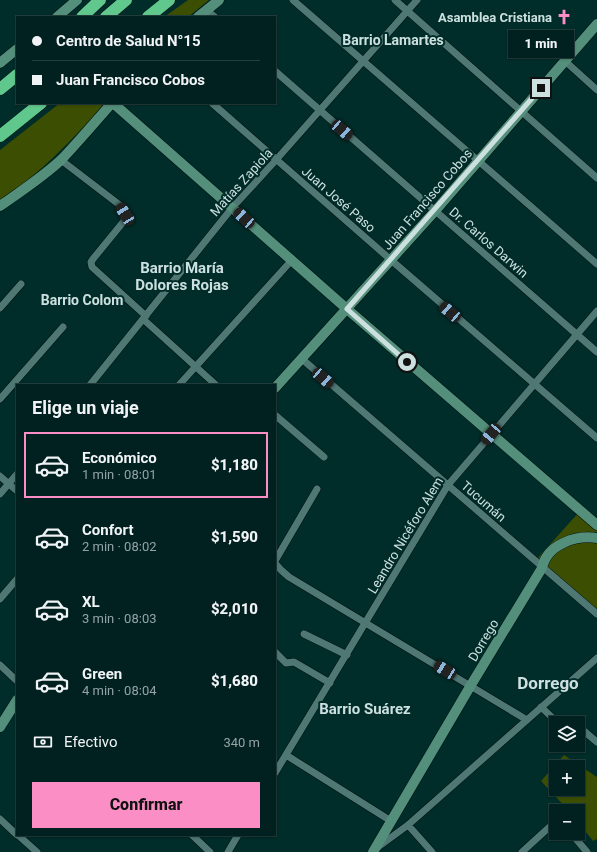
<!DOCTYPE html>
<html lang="es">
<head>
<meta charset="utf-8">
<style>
	:root { --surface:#00211f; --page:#0a2928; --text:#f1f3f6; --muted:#95a3a4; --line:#223e3d; --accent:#fb8fc5 }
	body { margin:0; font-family:Roboto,sans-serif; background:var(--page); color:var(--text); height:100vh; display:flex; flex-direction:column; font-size:15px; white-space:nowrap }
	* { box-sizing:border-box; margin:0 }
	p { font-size:13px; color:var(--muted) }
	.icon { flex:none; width:22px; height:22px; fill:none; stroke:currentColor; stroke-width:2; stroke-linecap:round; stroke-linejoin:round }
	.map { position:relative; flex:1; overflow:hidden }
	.sheet { position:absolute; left:16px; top:384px; width:260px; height:452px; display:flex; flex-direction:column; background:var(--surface); border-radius:0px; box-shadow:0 1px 3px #0004,0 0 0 1px var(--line) }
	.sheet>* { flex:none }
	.hud { position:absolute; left:16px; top:16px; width:260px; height:88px; border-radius:0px; box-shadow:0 1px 3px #0004,0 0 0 1px var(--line); display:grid; align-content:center; height:88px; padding:0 16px; background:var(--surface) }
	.tools { position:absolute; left:549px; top:716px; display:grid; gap:8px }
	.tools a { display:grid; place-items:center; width:36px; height:36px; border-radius:0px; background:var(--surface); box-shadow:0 1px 3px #0004,0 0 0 1px var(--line); font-size:20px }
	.end { position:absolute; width:18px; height:18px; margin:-9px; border:5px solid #cce1df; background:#111; box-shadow:0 0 0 2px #111 }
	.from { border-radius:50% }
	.bubble { position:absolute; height:28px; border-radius:0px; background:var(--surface); box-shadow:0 1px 3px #0004,0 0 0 1px var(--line); font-size:13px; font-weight:800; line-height:28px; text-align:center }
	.car { position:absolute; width:12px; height:24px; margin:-12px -6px; border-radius:5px; box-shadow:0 0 3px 1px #0007; background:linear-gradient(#222 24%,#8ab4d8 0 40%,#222 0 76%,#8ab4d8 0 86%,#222 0) }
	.hud b { display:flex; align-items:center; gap:14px; height:38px; font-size:15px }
	.hud b+b { border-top:1px solid var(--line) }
	.hud i { width:10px; height:10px; background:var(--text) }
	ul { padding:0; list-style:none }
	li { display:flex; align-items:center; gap:12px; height:66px; margin:0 8px 6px; padding:0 8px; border:2px solid transparent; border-radius:0px }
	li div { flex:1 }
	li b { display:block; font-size:15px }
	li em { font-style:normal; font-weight:800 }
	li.selected { border-color:var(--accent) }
	li>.icon { width:36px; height:36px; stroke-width:1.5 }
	h2 { padding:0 16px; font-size:18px; line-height:48px }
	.pay { display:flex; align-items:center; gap:10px; height:44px; padding:0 16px; font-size:15px }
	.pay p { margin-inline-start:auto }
	.button { display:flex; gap:8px; margin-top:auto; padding:8px 16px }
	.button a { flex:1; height:46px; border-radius:0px; background:var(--accent); color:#111; font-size:16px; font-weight:800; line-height:46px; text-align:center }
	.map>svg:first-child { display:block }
</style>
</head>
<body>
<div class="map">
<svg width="597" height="852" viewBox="0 0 597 852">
	<rect width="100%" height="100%" fill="#002c29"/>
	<path fill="#3c4e02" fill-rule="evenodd" d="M188,0H209L188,17H164Z
		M60,103H105C73,139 40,174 0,200V150Z
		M580,511L597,525V614L535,561Z
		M564,755L597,777V839L593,841L578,822V811H569L541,781ZM556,767H578V789H556Z"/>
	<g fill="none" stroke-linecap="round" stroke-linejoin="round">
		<g stroke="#011210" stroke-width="8">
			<path id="street" d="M293,0L597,264
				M395,0L597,178
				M206,10L215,17
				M565,61L597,90
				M275,71L597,352
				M212,103L391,260L597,438
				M61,160L121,206L125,214L124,221L93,259L91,262L92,267L146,316
				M0,308L21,284
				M143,319L216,385
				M302,359L597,614
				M90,385L232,208L276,160L417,0
				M179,385L291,261
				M0,399L63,327
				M275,415L324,457
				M0,476L17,491
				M0,494L17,474
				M275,561L317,489
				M275,563L281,570L289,577L527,720
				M0,599L17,579
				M304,634L347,655
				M275,652L286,663L294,662L330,683
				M0,665L17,681
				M541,707L558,723
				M578,729L584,731L597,742
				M286,755L391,821
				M275,773L448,485L597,311
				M0,819L17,835
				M408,825L432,852
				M571,833L587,852
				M18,835L37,852
				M192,835L210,852
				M378,847L408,825L597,658
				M228,852L238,835
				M522,852L556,821"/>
		</g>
		<g stroke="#011210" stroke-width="11">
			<path id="secondary" d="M57,17L77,0
				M198,17L219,0
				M0,63L17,49
				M113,103L347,309L597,525
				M0,206C21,191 43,177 62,159C79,141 95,122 112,103
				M275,388L435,211L597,24
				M0,727L17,700
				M373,852L471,685L542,568C547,544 576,535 597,538"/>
		</g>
		<g stroke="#011210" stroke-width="13">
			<path id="highway" d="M82,17L100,0
				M106,17L126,0
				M148,17L169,0
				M0,89L17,75
				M0,136L41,103"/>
		</g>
		<use href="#street" stroke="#4f7773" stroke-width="7"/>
		<use href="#secondary" stroke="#548f7b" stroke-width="10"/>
		<use href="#highway" stroke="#61c88d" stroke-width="12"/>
	</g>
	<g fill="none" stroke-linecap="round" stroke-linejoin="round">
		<path stroke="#cce1df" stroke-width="5" d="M407,362L347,309L541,88"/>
	</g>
	<defs>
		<g id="church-bare" transform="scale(1.2)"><path d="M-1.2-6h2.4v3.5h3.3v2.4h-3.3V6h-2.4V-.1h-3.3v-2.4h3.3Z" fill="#fb8fc5" stroke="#002c29" stroke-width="2.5" paint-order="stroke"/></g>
	</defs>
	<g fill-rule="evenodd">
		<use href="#church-bare" x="564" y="17"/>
	</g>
	<g text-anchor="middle" stroke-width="4" stroke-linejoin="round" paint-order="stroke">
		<g font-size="13" font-weight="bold" fill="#cce1df" stroke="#002c29" text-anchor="end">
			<text x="552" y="22">Asamblea Cristiana</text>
		</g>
		<g font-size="13" fill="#cce1df" stroke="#002c29">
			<text transform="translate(241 182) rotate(-48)" y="5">Matías Zapiola</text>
			<text transform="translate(339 199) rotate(41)" y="5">Juan José Paso</text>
			<text transform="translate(427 199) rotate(-49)" y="5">Juan Francisco Cobos</text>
			<text transform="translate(489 242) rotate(41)" y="5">Dr. Carlos Darwin</text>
			<text transform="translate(484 501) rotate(41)" y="5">Tucumán</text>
			<text transform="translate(405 535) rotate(-59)" y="5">Leandro Nicéforo Alem</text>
			<text transform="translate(483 640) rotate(-59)" y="5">Dorrego</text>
		</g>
		<g font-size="14" font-weight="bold" fill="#cce1df" stroke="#002c29">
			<text x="393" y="45">Barrio Lamartes</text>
			<text x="82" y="305">Barrio Colom</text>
		</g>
		<g font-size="15" font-weight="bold" fill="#cce1df" stroke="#002c29">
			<text x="182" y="273">Barrio María<tspan x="182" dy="17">Dolores Rojas</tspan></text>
			<text x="365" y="714">Barrio Suárez</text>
		</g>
		<g font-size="17" font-weight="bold" fill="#cce1df" stroke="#002c29">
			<text x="548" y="689">Dorrego</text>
		</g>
	</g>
</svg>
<div class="tools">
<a><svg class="icon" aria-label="layers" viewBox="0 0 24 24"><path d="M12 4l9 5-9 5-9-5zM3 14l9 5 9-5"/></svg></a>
<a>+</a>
<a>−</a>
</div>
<i class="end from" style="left:407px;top:362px"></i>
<i class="end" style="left:541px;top:88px"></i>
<div class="bubble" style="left:508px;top:30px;width:66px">1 min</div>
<i class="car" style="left:342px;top:130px;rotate:131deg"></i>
<i class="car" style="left:125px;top:214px;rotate:328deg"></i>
<i class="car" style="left:244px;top:218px;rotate:312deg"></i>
<i class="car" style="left:450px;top:312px;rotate:311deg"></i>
<i class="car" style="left:323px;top:378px;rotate:131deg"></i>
<i class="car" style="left:491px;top:434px;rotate:220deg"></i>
<i class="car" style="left:445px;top:670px;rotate:301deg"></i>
<div class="hud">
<b><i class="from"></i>Centro de Salud N°15</b>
<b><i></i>Juan Francisco Cobos</b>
</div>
<section class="sheet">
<h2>Elige un viaje</h2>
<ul>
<li class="selected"><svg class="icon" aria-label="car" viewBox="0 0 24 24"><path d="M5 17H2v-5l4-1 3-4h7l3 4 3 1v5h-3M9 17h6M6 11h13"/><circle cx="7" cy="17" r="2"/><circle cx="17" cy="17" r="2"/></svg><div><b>Económico</b><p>1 min · 08:01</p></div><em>$1,180</em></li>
<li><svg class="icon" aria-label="car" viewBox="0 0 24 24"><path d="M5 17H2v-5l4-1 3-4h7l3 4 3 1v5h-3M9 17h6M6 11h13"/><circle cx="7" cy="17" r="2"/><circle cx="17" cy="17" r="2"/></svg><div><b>Confort</b><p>2 min · 08:02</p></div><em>$1,590</em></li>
<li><svg class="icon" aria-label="car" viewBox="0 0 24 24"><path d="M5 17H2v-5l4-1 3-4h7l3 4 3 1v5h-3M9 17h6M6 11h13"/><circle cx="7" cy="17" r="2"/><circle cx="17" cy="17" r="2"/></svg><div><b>XL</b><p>3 min · 08:03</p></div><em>$2,010</em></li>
<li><svg class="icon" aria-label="car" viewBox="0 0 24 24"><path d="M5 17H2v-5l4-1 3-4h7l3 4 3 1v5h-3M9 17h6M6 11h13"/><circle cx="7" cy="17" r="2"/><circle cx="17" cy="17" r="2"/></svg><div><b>Green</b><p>4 min · 08:04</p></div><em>$1,680</em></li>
</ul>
<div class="pay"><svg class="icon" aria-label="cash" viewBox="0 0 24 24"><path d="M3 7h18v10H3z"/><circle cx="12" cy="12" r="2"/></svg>Efectivo<p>340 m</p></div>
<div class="button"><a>Confirmar</a></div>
</section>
</div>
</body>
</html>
